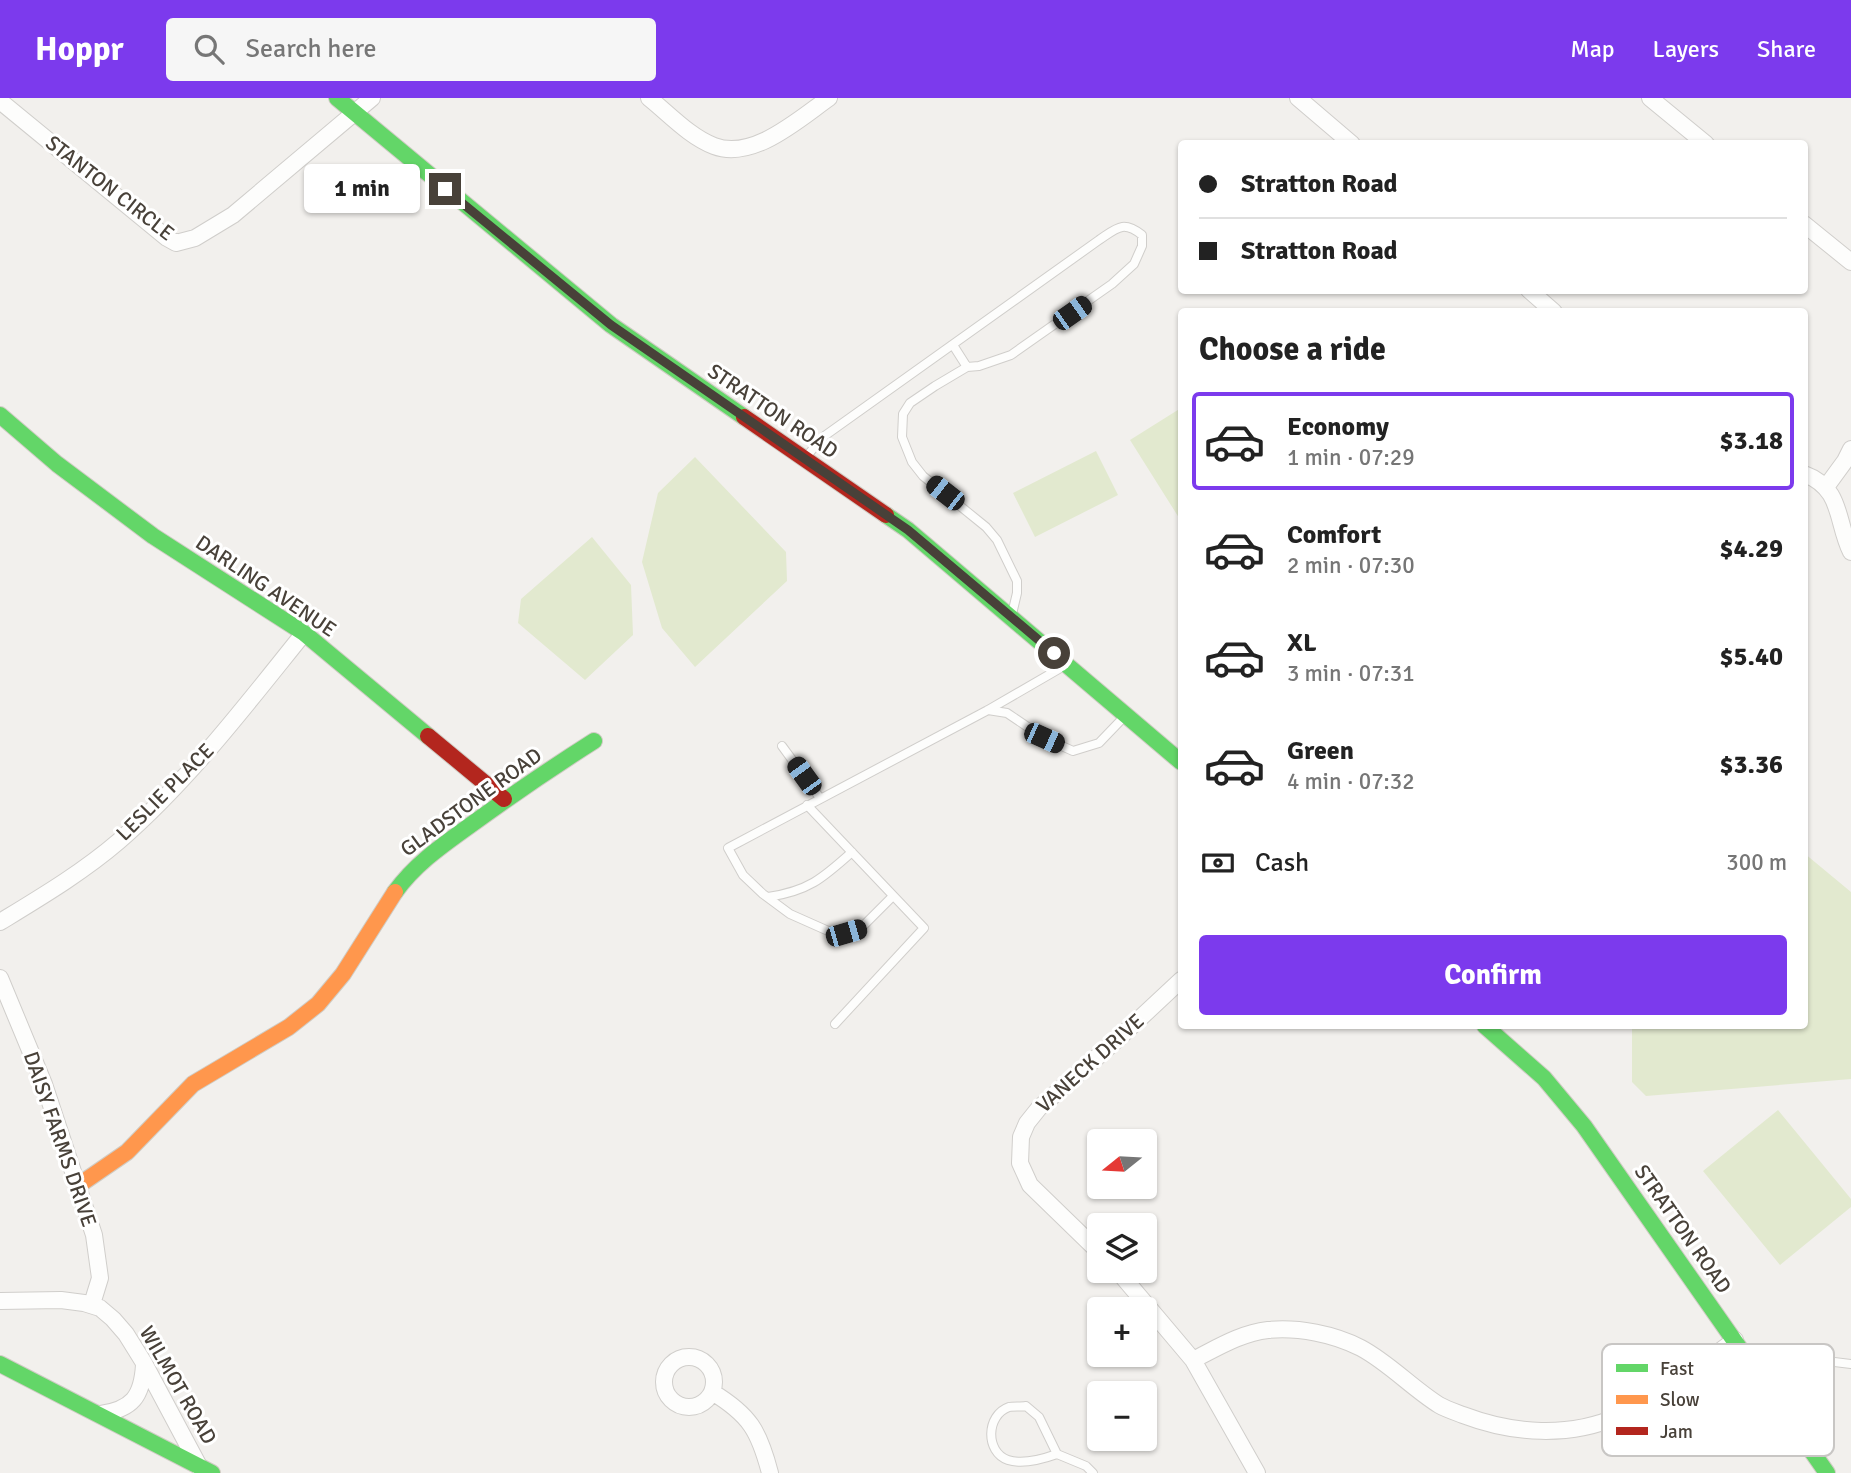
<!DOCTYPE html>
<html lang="en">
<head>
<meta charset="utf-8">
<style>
	:root { --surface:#fff; --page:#f6f6f6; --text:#222; --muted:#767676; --line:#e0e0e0; --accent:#7c3aed }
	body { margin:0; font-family:Signika,sans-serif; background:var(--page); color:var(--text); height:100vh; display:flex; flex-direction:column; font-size:26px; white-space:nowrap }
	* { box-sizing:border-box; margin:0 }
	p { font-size:23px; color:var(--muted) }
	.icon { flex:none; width:38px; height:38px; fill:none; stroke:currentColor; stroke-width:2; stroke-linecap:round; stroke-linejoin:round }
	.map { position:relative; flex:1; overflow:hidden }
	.side { position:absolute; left:1178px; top:210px; width:630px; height:721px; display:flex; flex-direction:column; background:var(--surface); border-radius:7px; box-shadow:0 2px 5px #0004 }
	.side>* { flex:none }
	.hud { position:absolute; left:1178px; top:42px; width:630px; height:154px; border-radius:7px; box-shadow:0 2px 5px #0004; display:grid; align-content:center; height:154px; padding:0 21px; background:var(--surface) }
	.needle { width:46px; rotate:252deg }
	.buttons { position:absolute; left:1087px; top:1031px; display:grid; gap:14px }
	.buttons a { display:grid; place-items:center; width:70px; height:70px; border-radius:7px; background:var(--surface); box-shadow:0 2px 5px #0004; font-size:35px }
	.end { position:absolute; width:32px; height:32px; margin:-16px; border:9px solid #484139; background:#fff; box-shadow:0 0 0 4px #fff }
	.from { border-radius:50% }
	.bubble { position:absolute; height:49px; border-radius:7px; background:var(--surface); box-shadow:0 2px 5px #0004; font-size:23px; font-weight:700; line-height:49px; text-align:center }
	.car { position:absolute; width:21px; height:42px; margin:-21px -10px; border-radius:9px; box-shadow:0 0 5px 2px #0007; background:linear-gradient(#222 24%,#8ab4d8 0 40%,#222 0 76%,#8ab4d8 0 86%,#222 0) }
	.hud b { display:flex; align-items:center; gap:24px; height:66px; font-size:26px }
	.hud b+b { border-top:2px solid var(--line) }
	.hud i { width:18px; height:18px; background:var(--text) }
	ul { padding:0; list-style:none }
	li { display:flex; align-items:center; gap:21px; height:98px; margin:0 14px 10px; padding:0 7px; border:4px solid transparent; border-radius:7px }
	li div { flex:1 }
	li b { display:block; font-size:26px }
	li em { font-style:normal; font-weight:700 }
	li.on { border-color:var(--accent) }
	li>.icon { width:63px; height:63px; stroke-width:1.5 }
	h2 { padding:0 21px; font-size:32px; line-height:84px }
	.pay { display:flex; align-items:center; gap:18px; height:77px; padding:0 21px; font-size:26px }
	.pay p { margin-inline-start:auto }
	.button { display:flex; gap:14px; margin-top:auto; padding:14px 21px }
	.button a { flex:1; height:80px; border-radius:7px; background:var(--accent); color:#fff; font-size:28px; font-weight:700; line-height:80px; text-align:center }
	header { display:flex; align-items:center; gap:42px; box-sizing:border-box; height:98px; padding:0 35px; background:var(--accent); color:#fff }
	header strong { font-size:33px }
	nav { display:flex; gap:38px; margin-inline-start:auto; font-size:24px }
	.search { width:490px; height:63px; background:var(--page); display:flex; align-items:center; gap:18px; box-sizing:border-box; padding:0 24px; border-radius:7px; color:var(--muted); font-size:26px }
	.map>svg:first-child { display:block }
</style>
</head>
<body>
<header>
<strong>Hoppr</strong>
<div class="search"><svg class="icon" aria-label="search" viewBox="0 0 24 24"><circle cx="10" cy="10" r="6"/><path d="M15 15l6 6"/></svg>Search here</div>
<nav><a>Map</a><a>Layers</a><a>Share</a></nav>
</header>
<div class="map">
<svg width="1851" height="1375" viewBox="0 0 1851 1375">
	<rect width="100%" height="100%" fill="#f2f0ed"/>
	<path fill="#e2e9cf" d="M1181,310V423L1130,342Z
		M1096,353L1118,397L1035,439L1013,395Z
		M695,359L786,454L787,483L695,569L662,530L642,464L658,395Z
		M592,439L631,487L633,537L585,582L518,525L521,501Z
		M1804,755L1851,794V981L1646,998L1632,984V928H1804Z
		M1778,1012L1851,1101V1109L1780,1167L1703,1073Z"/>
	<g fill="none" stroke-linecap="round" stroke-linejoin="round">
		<g stroke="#d0cecb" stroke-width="10">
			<path id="lane" d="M953,247L967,269
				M806,359L823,339L1099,142C1117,130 1123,122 1142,137V148L1134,166L1112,186L1011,257L979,268L967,269L935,288L910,305L903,316L902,339L912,364L923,378L986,429L997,442L1017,483V495L1012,516
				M988,612L1007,615L1044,640L1073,653L1099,645L1123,620
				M782,648L820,700
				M807,707L924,830L835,926
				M893,798L860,831L835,836L790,816L763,796L743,777L728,750L988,612L1064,568
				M768,799C808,793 822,781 852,754
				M1776,1297L1818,1262L1851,1266
				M1057,1356C1043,1361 1023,1367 1008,1362C985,1354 986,1317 1009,1309C1013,1308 1021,1309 1026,1308L1039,1319L1057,1356L1086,1368L1093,1375"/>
		</g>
		<g stroke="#d0cecb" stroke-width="18">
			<path id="street" d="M649,0C669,16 690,39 714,48C753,63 799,21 829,0
				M1298,0L1352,46
				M1650,0L1706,46
				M0,3L167,140L176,145L195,140L233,117L372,0
				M1804,126L1851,164
				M1529,192L1554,214
				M1804,376C1843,390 1836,424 1851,454
				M1826,389L1845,363L1851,351
				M0,824C41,799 83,774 119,743C189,682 246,607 304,535
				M0,880L44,986L94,1137L100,1180L92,1206
				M1099,1154L1030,1087L1020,1065L1021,1039L1027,1025L1039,1010L1120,939L1181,882
				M1117,1172L1193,1262L1257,1375
				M0,1203L61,1202L84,1205L100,1210L113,1221L126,1236L144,1265L200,1370
				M664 1284a25 25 0 1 1 50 0a25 25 0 1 1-50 0Z
				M1193,1262C1217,1250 1241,1235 1268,1232C1298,1229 1334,1236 1361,1250C1389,1265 1412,1290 1439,1307C1446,1311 1455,1314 1463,1317C1513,1336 1569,1340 1619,1318C1661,1300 1698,1269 1735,1242
				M712,1294C750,1317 759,1333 770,1375
				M101,1316C132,1311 142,1299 144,1267"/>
		</g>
		<g stroke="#d0ccc4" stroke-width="18">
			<path id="fast" d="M337,0L611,227L744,319
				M0,317L57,366L153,438L304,535L428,638
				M886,417L908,432L1181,664
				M395,794C416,765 443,747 472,726C512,697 553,669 594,643
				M1485,928L1544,980L1584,1028L1827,1375
				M0,1266L212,1375"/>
		</g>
		<g stroke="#d0ccc4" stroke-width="18">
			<path id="slow" d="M79,1087L127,1054L193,986L289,929L318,906L343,876L395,794"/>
		</g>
		<g stroke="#d0ccc4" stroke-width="18">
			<path id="jam" d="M744,319L886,417
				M428,638L504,701"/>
		</g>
		<use href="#lane" stroke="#fdfdfc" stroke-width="8"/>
		<use href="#street" stroke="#fdfdfc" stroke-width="16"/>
		<use href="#fast" stroke="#63d668" stroke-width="16"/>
		<use href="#slow" stroke="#ff974d" stroke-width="16"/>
		<use href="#jam" stroke="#b3261e" stroke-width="16"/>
	</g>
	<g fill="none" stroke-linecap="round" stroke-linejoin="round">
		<path stroke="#484139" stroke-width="9" d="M445,91L611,227L908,432L1054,555"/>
	</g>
	<g text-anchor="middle" stroke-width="6" stroke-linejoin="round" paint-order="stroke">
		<g font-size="21" fill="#484139" stroke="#fff">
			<text transform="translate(110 90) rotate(38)" y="7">STANTON CIRCLE</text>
			<text transform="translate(773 313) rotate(34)" y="7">STRATTON ROAD</text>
			<text transform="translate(266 488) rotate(34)" y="7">DARLING AVENUE</text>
			<text transform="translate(165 694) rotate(-45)" y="7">LESLIE PLACE</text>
			<text transform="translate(471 704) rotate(-36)" y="7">GLADSTONE ROAD</text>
			<text transform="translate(1090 965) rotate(-42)" y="7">VANECK DRIVE</text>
			<text transform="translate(60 1041) rotate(71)" y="7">DAISY FARMS DRIVE</text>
			<text transform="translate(1683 1131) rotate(55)" y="7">STRATTON ROAD</text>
			<text transform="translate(178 1287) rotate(60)" y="7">WILMOT ROAD</text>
		</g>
	</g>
	<rect x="1602" y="1246" width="232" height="112" rx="10" fill="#fff" stroke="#c8c6c4" stroke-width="2"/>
	<rect x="1616" y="1266" width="32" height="8" fill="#63d668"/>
	<rect x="1616" y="1297" width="32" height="9" fill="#ff974d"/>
	<rect x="1616" y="1329" width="32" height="8" fill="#b3261e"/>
	<g font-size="19" fill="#484139">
		<text x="1660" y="1277">Fast</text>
		<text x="1660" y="1308">Slow</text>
		<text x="1660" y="1340">Jam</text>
	</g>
</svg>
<div class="buttons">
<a><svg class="needle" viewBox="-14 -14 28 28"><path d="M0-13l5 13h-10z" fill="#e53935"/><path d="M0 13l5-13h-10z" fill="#767676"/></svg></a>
<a><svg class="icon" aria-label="layers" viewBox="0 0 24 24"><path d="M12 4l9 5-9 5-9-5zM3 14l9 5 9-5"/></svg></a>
<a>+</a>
<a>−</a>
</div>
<i class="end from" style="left:1054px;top:555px"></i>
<i class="end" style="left:445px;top:91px"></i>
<div class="bubble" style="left:304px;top:66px;width:116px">1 min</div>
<i class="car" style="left:1072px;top:215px;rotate:55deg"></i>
<i class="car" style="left:945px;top:395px;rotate:308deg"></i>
<i class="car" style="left:1044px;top:640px;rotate:114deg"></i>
<i class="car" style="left:804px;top:678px;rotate:324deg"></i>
<i class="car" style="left:846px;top:835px;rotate:74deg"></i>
<div class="hud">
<b><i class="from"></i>Stratton Road</b>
<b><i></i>Stratton Road</b>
</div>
<section class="side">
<h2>Choose a ride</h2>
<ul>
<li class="on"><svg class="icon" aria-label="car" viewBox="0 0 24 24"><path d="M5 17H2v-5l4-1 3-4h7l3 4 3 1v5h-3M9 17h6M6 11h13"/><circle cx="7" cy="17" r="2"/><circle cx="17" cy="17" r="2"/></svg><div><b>Economy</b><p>1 min · 07:29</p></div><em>$3.18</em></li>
<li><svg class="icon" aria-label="car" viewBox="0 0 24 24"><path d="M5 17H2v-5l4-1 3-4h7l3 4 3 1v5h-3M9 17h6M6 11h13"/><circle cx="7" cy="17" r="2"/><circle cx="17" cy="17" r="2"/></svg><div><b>Comfort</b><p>2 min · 07:30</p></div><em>$4.29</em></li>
<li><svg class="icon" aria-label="car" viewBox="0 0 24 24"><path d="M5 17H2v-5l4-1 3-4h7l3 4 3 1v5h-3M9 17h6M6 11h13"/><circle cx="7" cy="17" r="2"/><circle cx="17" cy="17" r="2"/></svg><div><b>XL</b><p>3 min · 07:31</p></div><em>$5.40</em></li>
<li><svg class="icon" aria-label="car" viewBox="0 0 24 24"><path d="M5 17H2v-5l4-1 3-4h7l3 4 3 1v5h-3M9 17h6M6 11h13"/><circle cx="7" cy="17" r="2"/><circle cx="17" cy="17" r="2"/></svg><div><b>Green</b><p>4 min · 07:32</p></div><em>$3.36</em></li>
</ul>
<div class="pay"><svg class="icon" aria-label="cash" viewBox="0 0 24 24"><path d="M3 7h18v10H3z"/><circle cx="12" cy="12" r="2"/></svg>Cash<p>300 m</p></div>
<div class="button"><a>Confirm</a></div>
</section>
</div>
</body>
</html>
